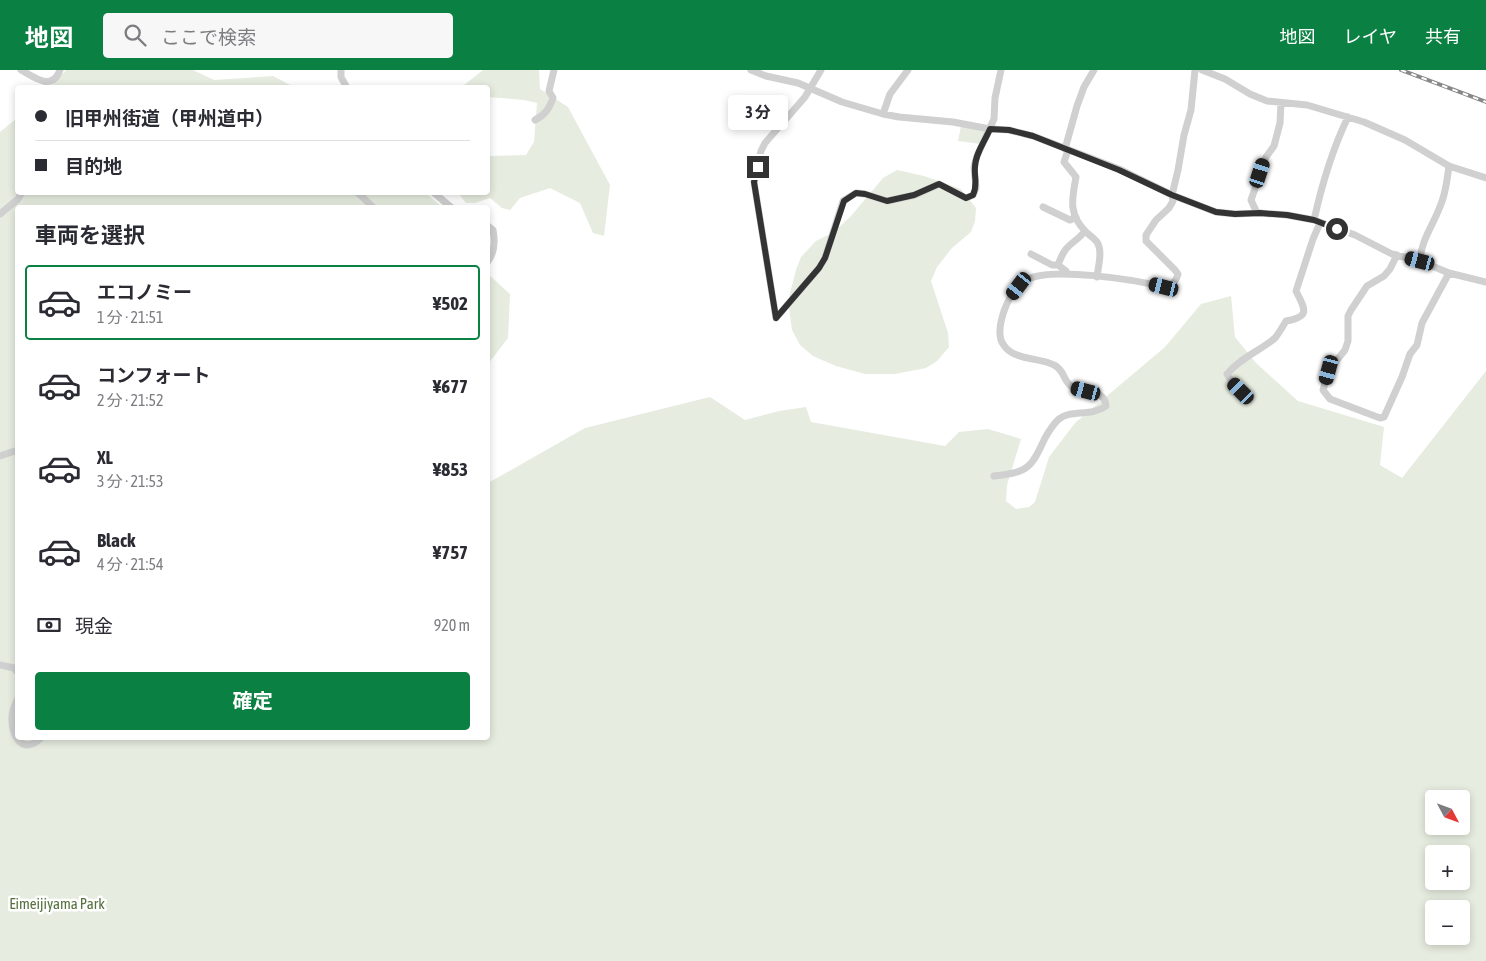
<!DOCTYPE html>
<html lang="ja">
<head>
<meta charset="utf-8">
<style>
	:root { --surface:#fff; --page:#f7f7f7; --text:#2b2b33; --muted:#7c7c81; --line:#e1e1e2; --accent:#0b8043 }
	body { margin:0; font-family:"Asap Condensed","Noto Sans JP",sans-serif; background:var(--page); color:var(--text); height:100vh; display:flex; flex-direction:column; font-size:19px; white-space:nowrap }
	* { box-sizing:border-box; margin:0 }
	p { font-size:16px; color:var(--muted) }
	.icon { flex:none; width:28px; height:28px; fill:none; stroke:currentColor; stroke-width:2; stroke-linecap:round; stroke-linejoin:round }
	.map { position:relative; flex:1; overflow:hidden }
	.side { position:absolute; left:15px; top:135px; width:475px; height:535px; display:flex; flex-direction:column; background:var(--surface); border-radius:5px; box-shadow:0 2px 8px #0003 }
	.side>* { flex:none }
	.top-card { position:absolute; left:15px; top:15px; width:475px; height:110px; border-radius:5px; box-shadow:0 2px 8px #0003; display:grid; align-content:center; height:110px; padding:0 20px; background:var(--surface) }
	.needle { width:32px; rotate:131deg }
	.buttons { position:absolute; left:1425px; top:720px; display:grid; gap:10px }
	.buttons a { display:grid; place-items:center; width:45px; height:45px; border-radius:5px; background:var(--surface); box-shadow:0 2px 8px #0003; font-size:25px }
	.end { position:absolute; width:22px; height:22px; margin:-11px; border:6px solid #333; background:#fff; box-shadow:0 0 0 2px #fff }
	.from { border-radius:50% }
	.bubble { position:absolute; height:35px; border-radius:5px; background:var(--surface); box-shadow:0 2px 8px #0003; font-size:16px; font-weight:700; line-height:35px; text-align:center }
	.car { position:absolute; width:15px; height:30px; margin:-15px -8px; border-radius:6px; box-shadow:0 0 4px 1px #0007; background:linear-gradient(#222 24%,#8ab4d8 0 40%,#222 0 76%,#8ab4d8 0 86%,#222 0) }
	.top-card b { display:flex; align-items:center; gap:18px; height:48px; font-size:19px }
	.top-card b+b { border-top:1px solid var(--line) }
	.top-card i { width:12px; height:12px; background:var(--text) }
	ul { padding:0; list-style:none }
	li { display:flex; align-items:center; gap:15px; height:75px; margin:0 10px 8px; padding:0 10px; border:2px solid transparent; border-radius:5px }
	li div { flex:1 }
	li b { display:block; font-size:19px }
	li em { font-style:normal; font-weight:700 }
	li.active { border-color:var(--accent) }
	li>.icon { width:45px; height:45px; stroke-width:1.5 }
	h2 { padding:0 20px; font-size:22px; line-height:60px }
	.pay { display:flex; align-items:center; gap:12px; height:55px; padding:0 20px; font-size:19px }
	.pay p { margin-inline-start:auto }
	.primary-button { display:flex; gap:10px; margin-top:auto; padding:10px 20px }
	.primary-button a { flex:1; height:58px; border-radius:5px; background:var(--accent); color:#fff; font-size:20px; font-weight:700; line-height:58px; text-align:center }
	header { display:flex; align-items:center; gap:30px; box-sizing:border-box; height:70px; padding:0 25px; background:var(--accent); color:#fff }
	header strong { font-size:24px }
	nav { display:flex; gap:28px; margin-inline-start:auto; font-size:18px }
	.search { width:350px; height:45px; background:var(--page); display:flex; align-items:center; gap:12px; box-sizing:border-box; padding:0 18px; border-radius:5px; color:var(--muted); font-size:19px }
	.map>svg:first-child { display:block }
</style>
</head>
<body>
<header>
<strong>地図</strong>
<div class="search"><svg class="icon" aria-label="search" viewBox="0 0 24 24"><circle cx="10" cy="10" r="6"/><path d="M15 15l6 6"/></svg>ここで検索</div>
<nav><a>地図</a><a>レイヤ</a><a>共有</a></nav>
</header>
<div class="map">
<svg width="1486" height="891" viewBox="0 0 1486 891">
	<rect width="100%" height="100%" fill="#fff"/>
	<path fill="#e6ecdf" fill-rule="evenodd" d="M66,0H193L214,10L273,6L294,17L50,18Z
		M483,0H539L540,19L568,37L610,115L604,166L593,163L580,133L550,118L520,128L510,140L502,138L490,128L475,133H466L458,123L488,122V86L526,85L534,72L537,33L524,30L488,27V18H455L464,15Z
		M17,48L18,122H425L442,137L18,138V668H488V413L585,358L710,327L745,350L779,341L806,337L811,352L945,376L959,362L988,359L1021,369L1007,415L1006,431L1016,439L1029,437L1035,432L1049,387L1075,353L1165,277L1201,234L1231,226L1235,267L1256,293L1298,331L1384,357L1380,395L1402,408L1486,301V891H0V62ZM1434,729H1461V756H1434ZM1434,784H1461V811H1434ZM1434,839H1461V866H1434Z
		M961,56L987,60L981,74L958,71Z
		M897,100L924,106L961,119L976,138L975,151L971,162L952,178L937,197L931,211L948,263L949,277L937,291L926,298L895,304H865L836,296L813,286L800,275L792,260L788,231L796,200L801,187L816,171L834,162L851,146L883,108Z
		M488,204L510,224L508,268L488,294Z"/>
	<g fill="none" stroke-linecap="round" stroke-linejoin="round">
		<path stroke="#d0d0d0" stroke-width="7" d="M21,0C34,7 52,22 60,0
			M341,0V7L347,18
			M751,0L766,6L798,13L842,32L883,44L899,47L953,52L990,59L1009,60L1033,66L1119,99L1172,125L1216,142L1235,144L1260,143L1287,145L1314,150L1355,165L1392,184L1420,191L1449,203L1486,212
			M1202,0L1225,9L1250,24L1267,31L1307,35L1364,52L1405,70L1449,96L1486,108
			M883,44L890,24L908,0
			M535,50C545,45 549,39 553,28L549,21L554,0
			M1065,79L1077,36L1084,17L1094,0
			M1068,80L1064,92L1076,107C1072,129 1068,144 1086,162C1089,165 1094,168 1097,172C1103,181 1098,197 1097,207
			M357,122L374,138
			M433,122L452,138
			M1043,137L1070,150L1076,147
			M1257,143L1251,130L1266,87L1274,76L1280,53L1281,33
			M0,144L18,129L22,122
			M1314,150C1322,114 1332,80 1348,47
			M488,156L493,160C495,170 495,182 488,191
			M1031,184L1052,195H1058
			M1397,185L1390,199L1384,206L1367,216L1351,240L1348,246V271L1345,280L1329,300L1323,320L1330,329L1380,348L1384,347L1402,307L1410,284L1417,275L1422,253L1449,203
			M1420,191C1421,171 1432,157 1439,139C1445,126 1447,111 1449,96
			M1067,204L1066,201L1058,195C1060,190 1062,184 1066,179C1072,172 1079,169 1085,161
			M776,248L819,198L825,188L843,131L856,123L865,124L887,131L915,125L939,114L966,128L973,125L976,118L974,97L977,86L994,49L995,28L1001,0
			M776,248L754,112L761,81L765,73L805,27L821,0
			M1250,330L1232,312L1227,304C1241,287 1260,281 1275,268C1279,263 1283,256 1286,251C1311,247 1305,239 1296,221L1313,169L1320,153
			M0,386L18,380
			M994,406C1029,402 1031,398 1045,368C1049,361 1053,354 1059,349C1071,339 1091,347 1106,336C1105,319 1084,322 1073,317C1063,313 1066,301 1054,295C1039,287 1013,291 1003,274C997,265 1001,250 1004,241C1008,230 1015,217 1026,210C1050,196 1136,210 1164,217C1172,215 1176,212 1178,204L1175,200L1146,171V165L1156,150L1169,138L1173,131L1172,125L1178,100L1184,65L1191,40L1195,0
			M0,595L14,598L18,603
			M18,628C15,634 12,640 12,647C11,665 22,686 41,668"/>
		<g stroke="#888" stroke-width="4">
			<path id="rail" d="M1401,0L1486,32"/>
		</g>
		<use href="#rail" stroke="#fff" stroke-width="2" stroke-dasharray="5.5" stroke-linecap="butt"/>
	</g>
	<g fill="none" stroke-linecap="round" stroke-linejoin="round">
		<path stroke="#333" stroke-width="6" d="M758,97L754,112L776,248L819,198L825,188L844,131L856,123L865,124L887,131L914,125L939,114L966,128L973,125C978,114 974,108 975,97C975,84 985,71 990,59L1009,60L1033,66L1119,100L1172,125L1216,142L1235,144L1260,143L1287,145L1314,150L1337,159"/>
	</g>
	<g text-anchor="middle" stroke-width="5" stroke-linejoin="round" paint-order="stroke">
		<g font-size="15" fill="#56703f" stroke="#fff">
			<text x="57" y="839">Eimeijiyama Park</text>
		</g>
	</g>
</svg>
<div class="buttons">
<a><svg class="needle" viewBox="-14 -14 28 28"><path d="M0-13l5 13h-10z" fill="#e53935"/><path d="M0 13l5-13h-10z" fill="#7c7c81"/></svg></a>
<a>+</a>
<a>−</a>
</div>
<i class="end from" style="left:1337px;top:159px"></i>
<i class="end" style="left:758px;top:97px"></i>
<div class="bubble" style="left:728px;top:25px;width:60px">3 分</div>
<i class="car" style="left:1260px;top:103px;rotate:18deg"></i>
<i class="car" style="left:1420px;top:191px;rotate:285deg"></i>
<i class="car" style="left:1019px;top:216px;rotate:217deg"></i>
<i class="car" style="left:1164px;top:217px;rotate:284deg"></i>
<i class="car" style="left:1329px;top:300px;rotate:195deg"></i>
<i class="car" style="left:1086px;top:321px;rotate:285deg"></i>
<i class="car" style="left:1241px;top:321px;rotate:315deg"></i>
<div class="top-card">
<b><i class="from"></i>旧甲州街道（甲州道中）</b>
<b><i></i>目的地</b>
</div>
<section class="side">
<h2>車両を選択</h2>
<ul>
<li class="active"><svg class="icon" aria-label="car" viewBox="0 0 24 24"><path d="M5 17H2v-5l4-1 3-4h7l3 4 3 1v5h-3M9 17h6M6 11h13"/><circle cx="7" cy="17" r="2"/><circle cx="17" cy="17" r="2"/></svg><div><b>エコノミー</b><p>1 分 · 21:51</p></div><em>¥502</em></li>
<li><svg class="icon" aria-label="car" viewBox="0 0 24 24"><path d="M5 17H2v-5l4-1 3-4h7l3 4 3 1v5h-3M9 17h6M6 11h13"/><circle cx="7" cy="17" r="2"/><circle cx="17" cy="17" r="2"/></svg><div><b>コンフォート</b><p>2 分 · 21:52</p></div><em>¥677</em></li>
<li><svg class="icon" aria-label="car" viewBox="0 0 24 24"><path d="M5 17H2v-5l4-1 3-4h7l3 4 3 1v5h-3M9 17h6M6 11h13"/><circle cx="7" cy="17" r="2"/><circle cx="17" cy="17" r="2"/></svg><div><b>XL</b><p>3 分 · 21:53</p></div><em>¥853</em></li>
<li><svg class="icon" aria-label="car" viewBox="0 0 24 24"><path d="M5 17H2v-5l4-1 3-4h7l3 4 3 1v5h-3M9 17h6M6 11h13"/><circle cx="7" cy="17" r="2"/><circle cx="17" cy="17" r="2"/></svg><div><b>Black</b><p>4 分 · 21:54</p></div><em>¥757</em></li>
</ul>
<div class="pay"><svg class="icon" aria-label="cash" viewBox="0 0 24 24"><path d="M3 7h18v10H3z"/><circle cx="12" cy="12" r="2"/></svg>現金<p>920 m</p></div>
<div class="primary-button"><a>確定</a></div>
</section>
</div>
</body>
</html>
